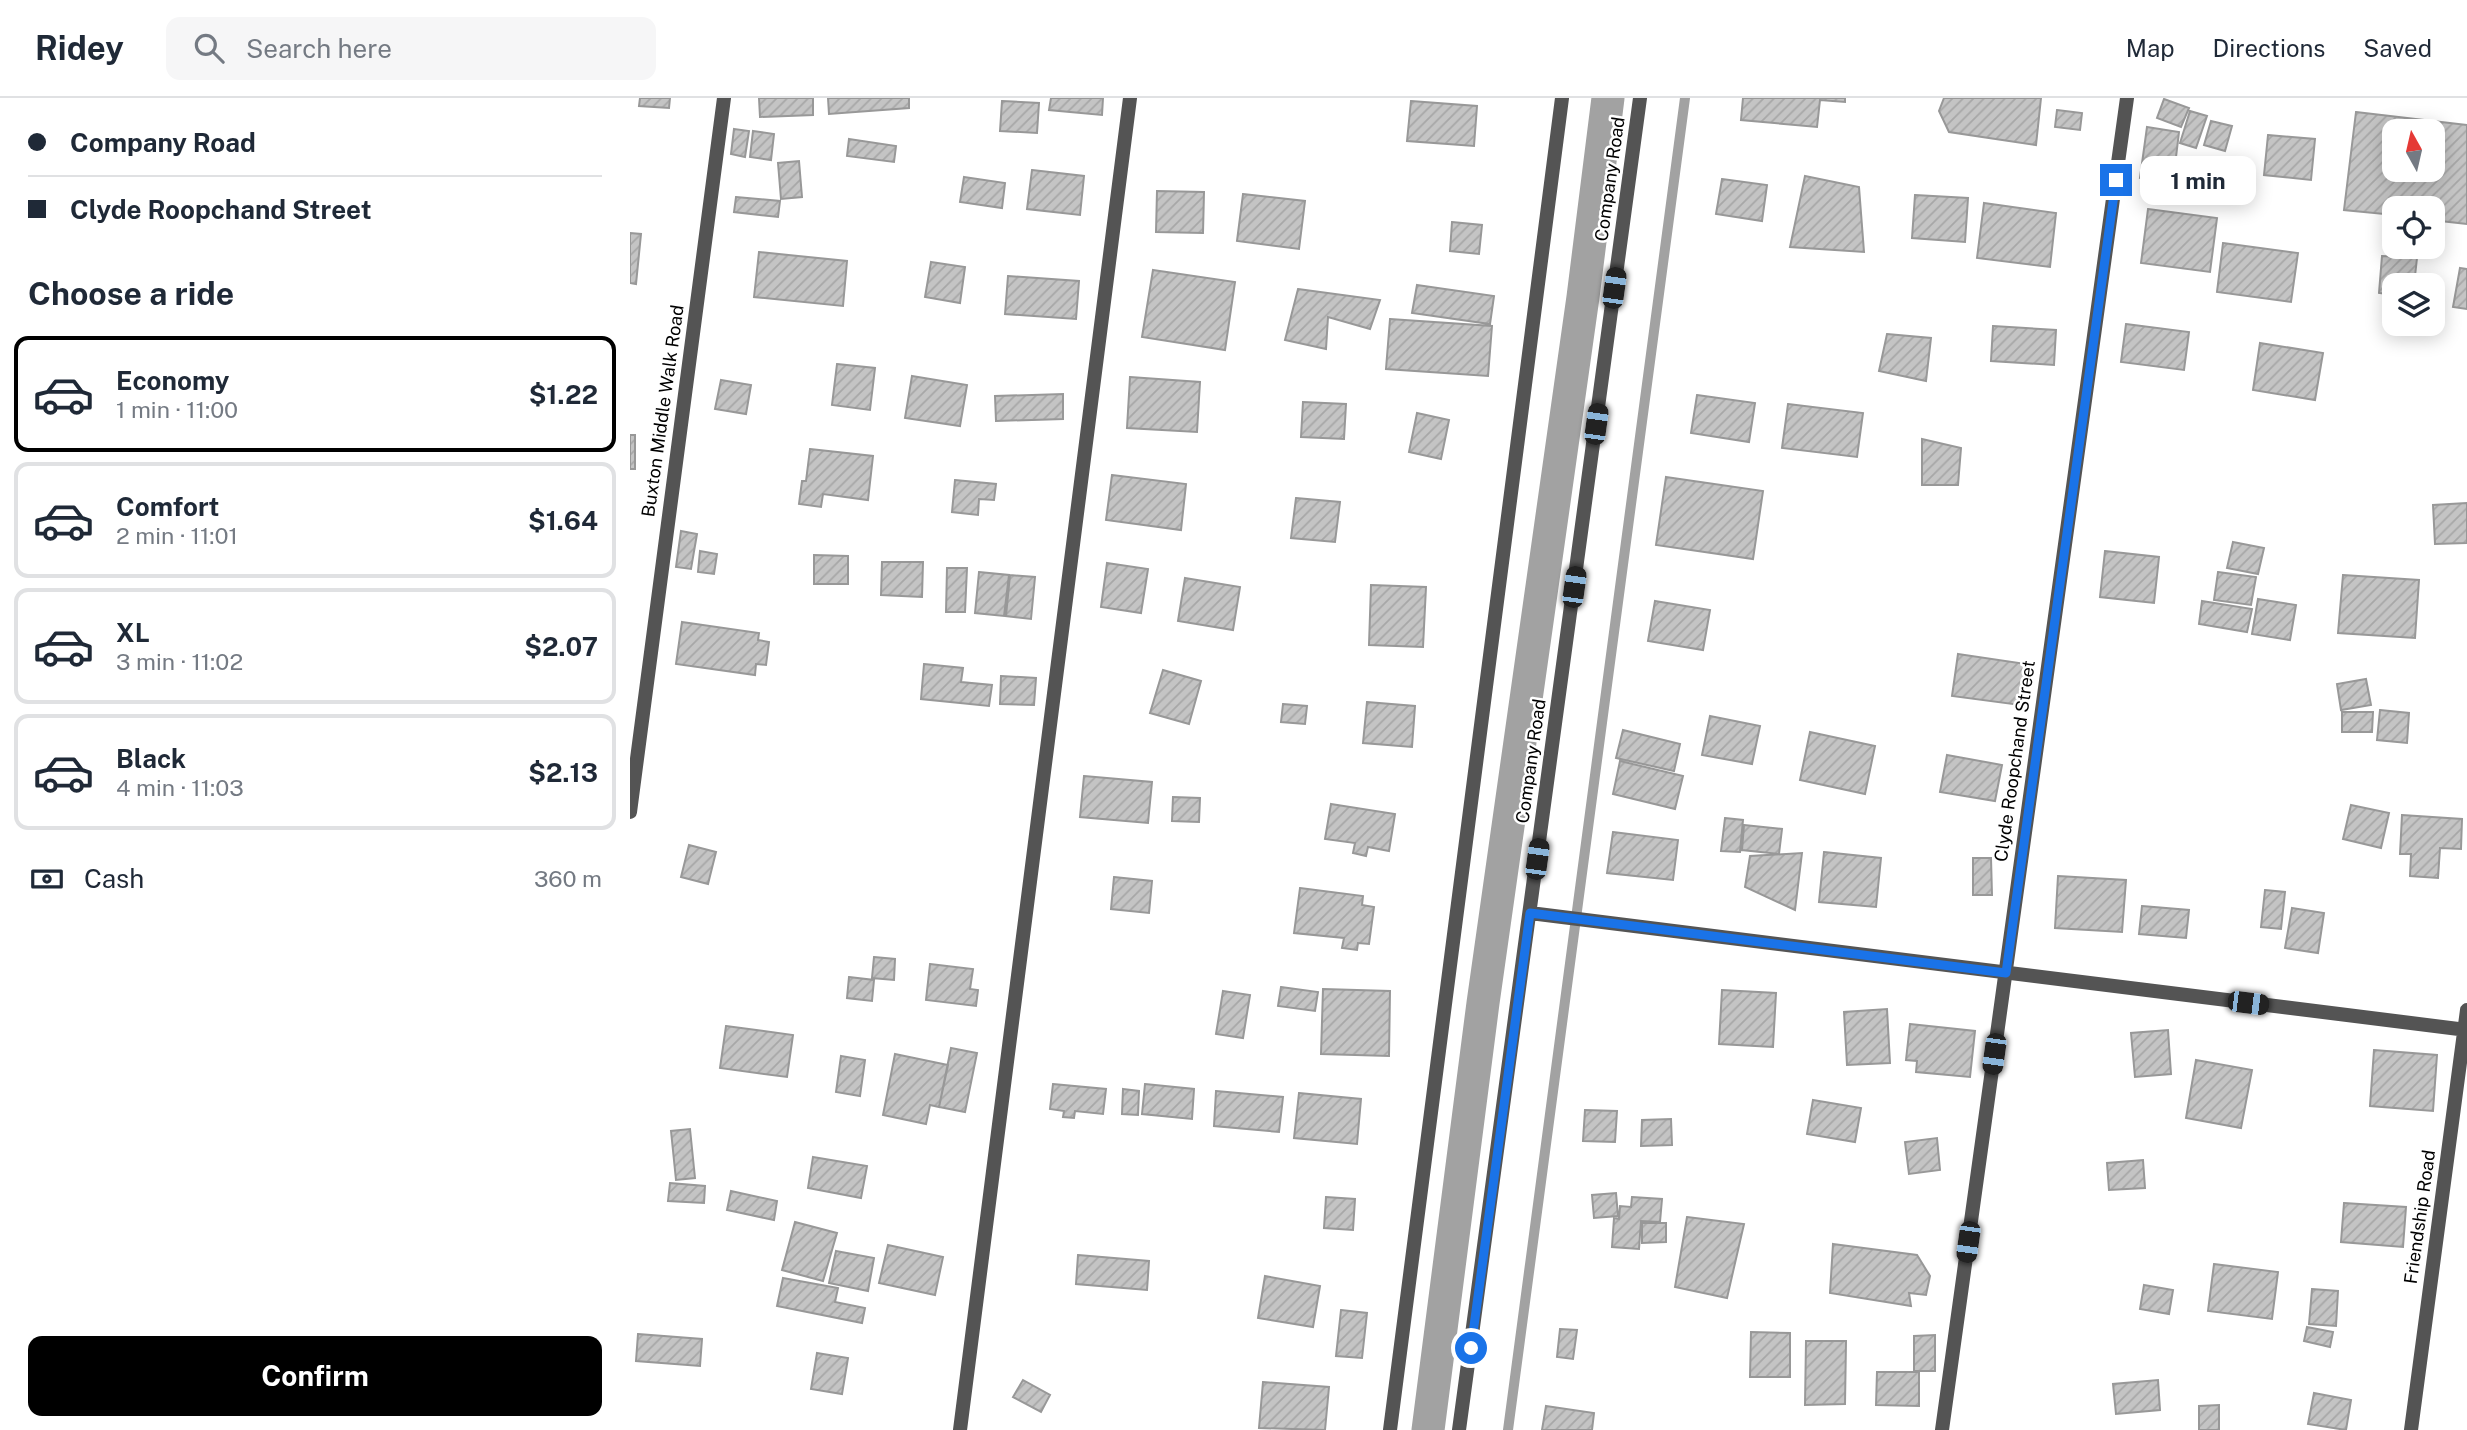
<!DOCTYPE html>
<html lang="en">
<head>
<meta charset="utf-8">
<style>
	:root { --surface:#fff; --page:#f6f6f7; --text:#1f2937; --muted:#747a83; --line:#e0e1e3; --accent:#000 }
	body { margin:0; font-family:"Public Sans",sans-serif; background:var(--page); color:var(--text); height:100vh; display:flex; flex-direction:column; font-size:26px; white-space:nowrap }
	* { box-sizing:border-box; margin:0 }
	p { font-size:23px; color:var(--muted) }
	.icon { flex:none; width:38px; height:38px; fill:none; stroke:currentColor; stroke-width:2; stroke-linecap:round; stroke-linejoin:round }
	.map { position:relative; flex:1; overflow:hidden }
	.panel { display:flex; flex-direction:column; background:var(--surface); width:630px }
	.panel>* { flex:none }
	.top-card { display:grid; align-content:center; height:154px; padding:0 28px; background:var(--surface) }
	.needle { width:46px; rotate:352deg }
	.controls { position:absolute; left:1752px; top:21px; display:grid; gap:14px }
	.controls a { display:grid; place-items:center; width:63px; height:63px; border-radius:14px; background:var(--surface); box-shadow:0 4px 18px #0003; font-size:35px }
	.end { position:absolute; width:32px; height:32px; margin:-16px; border:9px solid #1a73e8; background:#fff; box-shadow:0 0 0 4px #fff }
	.from { border-radius:50% }
	.bubble { position:absolute; height:49px; border-radius:14px; background:var(--surface); box-shadow:0 4px 18px #0003; font-size:23px; font-weight:700; line-height:49px; text-align:center }
	.car { position:absolute; width:21px; height:42px; margin:-21px -10px; border-radius:9px; box-shadow:0 0 5px 2px #0007; background:linear-gradient(#222 24%,#8ab4d8 0 40%,#222 0 76%,#8ab4d8 0 86%,#222 0) }
	.top-card b { display:flex; align-items:center; gap:24px; height:66px; font-size:26px }
	.top-card b+b { border-top:2px solid var(--line) }
	.top-card i { width:18px; height:18px; background:var(--text) }
	ul { padding:0; list-style:none }
	li { display:flex; align-items:center; gap:21px; height:116px; margin:0 14px 10px; padding:0 14px; border:4px solid var(--line); border-radius:14px }
	li div { flex:1 }
	li b { display:block; font-size:26px }
	li em { font-style:normal; font-weight:700 }
	li.active { border-color:var(--accent) }
	li>.icon { width:63px; height:63px; stroke-width:1.5 }
	h2 { padding:0 28px; font-size:32px; line-height:84px }
	.pay { display:flex; align-items:center; gap:18px; height:77px; padding:0 28px; font-size:26px }
	.pay p { margin-inline-start:auto }
	.button { display:flex; gap:14px; margin-top:auto; padding:14px 28px }
	.button a { flex:1; height:80px; border-radius:14px; background:var(--accent); color:#fff; font-size:28px; font-weight:700; line-height:80px; text-align:center }
	header { display:flex; align-items:center; gap:42px; box-sizing:border-box; height:98px; padding:0 35px; background:var(--surface); border-bottom:2px solid var(--line) }
	header strong { font-size:33px }
	nav { display:flex; gap:38px; margin-inline-start:auto; font-size:24px }
	.search { width:490px; height:63px; background:var(--page); display:flex; align-items:center; gap:18px; box-sizing:border-box; padding:0 24px; border-radius:14px; color:var(--muted); font-size:26px }
	main { display:flex; flex:1; min-height:0 }
	.map>svg:first-child { display:block }
</style>
</head>
<body>
<header>
<strong>Ridey</strong>
<div class="search"><svg class="icon" aria-label="search" viewBox="0 0 24 24"><circle cx="10" cy="10" r="6"/><path d="M15 15l6 6"/></svg>Search here</div>
<nav><a>Map</a><a>Directions</a><a>Saved</a></nav>
</header>
<main>
<section class="panel">
<div class="top-card">
<b><i class="from"></i>Company Road</b>
<b><i></i>Clyde Roopchand Street</b>
</div>
<h2>Choose a ride</h2>
<ul>
<li class="active"><svg class="icon" aria-label="car" viewBox="0 0 24 24"><path d="M5 17H2v-5l4-1 3-4h7l3 4 3 1v5h-3M9 17h6M6 11h13"/><circle cx="7" cy="17" r="2"/><circle cx="17" cy="17" r="2"/></svg><div><b>Economy</b><p>1 min · 11:00</p></div><em>$1.22</em></li>
<li><svg class="icon" aria-label="car" viewBox="0 0 24 24"><path d="M5 17H2v-5l4-1 3-4h7l3 4 3 1v5h-3M9 17h6M6 11h13"/><circle cx="7" cy="17" r="2"/><circle cx="17" cy="17" r="2"/></svg><div><b>Comfort</b><p>2 min · 11:01</p></div><em>$1.64</em></li>
<li><svg class="icon" aria-label="car" viewBox="0 0 24 24"><path d="M5 17H2v-5l4-1 3-4h7l3 4 3 1v5h-3M9 17h6M6 11h13"/><circle cx="7" cy="17" r="2"/><circle cx="17" cy="17" r="2"/></svg><div><b>XL</b><p>3 min · 11:02</p></div><em>$2.07</em></li>
<li><svg class="icon" aria-label="car" viewBox="0 0 24 24"><path d="M5 17H2v-5l4-1 3-4h7l3 4 3 1v5h-3M9 17h6M6 11h13"/><circle cx="7" cy="17" r="2"/><circle cx="17" cy="17" r="2"/></svg><div><b>Black</b><p>4 min · 11:03</p></div><em>$2.13</em></li>
</ul>
<div class="pay"><svg class="icon" aria-label="cash" viewBox="0 0 24 24"><path d="M3 7h18v10H3z"/><circle cx="12" cy="12" r="2"/></svg>Cash<p>360 m</p></div>
<div class="button"><a>Confirm</a></div>
</section>
<div class="map">
<svg width="1837" height="1332" viewBox="0 0 1837 1332">
	<defs>
		<pattern id="building-hatch" width="6" height="6" patternUnits="userSpaceOnUse" patternTransform="scale(1.75)"><rect width="6" height="6" fill="#c4c4c4"/><path d="M-1 1l2-2M0 6l6-6M5 7l2-2" fill="none" stroke="#a7a7a7"/></pattern>
	</defs>
	<rect width="100%" height="100%" fill="#fff"/>
	<g fill="none" stroke-linecap="round" stroke-linejoin="round">
		<path stroke="#a2a2a2" stroke-width="10" d="M878,1332L1055,0"/>
		<path stroke="#a2a2a2" stroke-width="33" d="M798,1332L853,905L953,199L978,0"/>
	</g>
	<path fill="url(#building-hatch)" stroke="#989898" stroke-width="2" fill-rule="evenodd" d="M10,0H40L39,10L9,8Z
		M129,0H183V17L130,19Z
		M198,0H279V10L199,16Z
		M421,0H473L472,17L419,12Z
		M1113,0H1215V4L1190,2L1187,29L1111,22Z
		M1314,0H1411L1406,47L1319,34L1309,13Z
		M1534,1L1559,10L1551,29L1527,20Z
		M372,3L409,5L407,35L370,33Z
		M781,3L847,8L844,48L777,43Z
		M1427,12L1452,15L1450,32L1425,29Z
		M1560,13L1577,18L1566,50L1550,45Z
		M1726,14L1837,27V126L1802,122V110H1764V117L1714,112ZM1764,33H1802V72H1764Z
		M1581,23L1602,28L1595,53L1574,47Z
		M1517,29L1549,34L1543,84L1510,80Z
		M104,31L119,33L115,59L101,56Z
		M123,33L144,36L141,62L120,59Z
		M1638,37L1685,41L1681,82L1634,77Z
		M219,41L266,48L264,64L217,58Z
		M169,63L172,99L151,101L148,65Z
		M402,72L454,78L450,117L397,111Z
		M1175,78L1229,89L1234,154L1160,149Z
		M334,79L375,85L372,110L330,104Z
		M1092,81L1137,87L1132,123L1086,116Z
		M527,93L574,94L573,135L526,134Z
		M613,96L675,103L669,151L607,143Z
		M1285,97L1338,100L1335,144L1282,140Z
		M106,99L150,103L148,119L104,114Z
		M1354,105L1426,115L1420,169L1347,160Z
		M1518,111L1587,120L1580,174L1511,165Z
		M822,124L852,127L849,156L820,153Z
		M0,135L11,136L6,186L0,185Z
		M1593,145L1668,155L1661,204L1587,194Z
		M129,154L217,163L213,208L124,199Z
		M1752,158L1787,160L1784,187H1764V197L1749,195Z
		M301,164L335,169L330,205L295,199Z
		M1830,170L1837,171V211L1823,209Z
		M523,172L605,184L595,252L512,239Z
		M378,178L449,183L446,221L375,216Z
		M787,187L864,198L860,226L782,215Z
		M668,191L750,202L740,231L698,219L696,251L655,242Z
		M760,221L862,228L858,278L756,271Z
		M1496,226L1559,234L1554,272L1491,264Z
		M1363,228L1426,232L1424,267L1361,263Z
		M1257,236L1301,240L1296,283L1249,273Z
		M1630,245L1693,255L1685,302L1623,292Z
		M207,266L245,270L240,312L202,307Z
		M282,278L337,287L330,328L275,320Z
		M500,279L570,284L567,334L497,330Z
		M91,282L121,287L116,316L85,311Z
		M433,296V321L366,323L365,298Z
		M1067,297L1125,305L1119,344L1061,335Z
		M673,304L716,306L714,341L671,339Z
		M1158,306L1233,315L1227,359L1152,350Z
		M787,315L819,322L811,361L779,354Z
		M0,337H5V371H0Z
		M1292,341L1331,350L1328,387H1292Z
		M180,351L243,358L238,402L193,396L191,409L169,406L172,383H176Z
		M482,377L556,386L551,432L476,422Z
		M1036,379L1133,393L1123,461L1026,447Z
		M325,382L366,386L364,402L349,401L348,417L322,414Z
		M666,400L710,404L705,444L661,440Z
		M1837,405V445L1805,446L1803,407Z
		M51,433L67,436L61,471L46,469Z
		M1603,444L1634,450L1628,476L1597,470Z
		M70,453L87,456L84,476L68,474Z
		M1475,453L1529,459L1524,505L1470,499Z
		M184,457L218,458V486H184Z
		M252,464H293L292,499L251,497Z
		M477,465L518,471L511,515L471,509Z
		M317,470H337L335,514H316Z
		M349,474L379,477L374,518L345,515Z
		M1588,474L1626,479L1621,507L1584,502Z
		M380,477L405,479L401,521L376,518Z
		M1713,477L1789,482L1785,540L1708,535Z
		M555,480L610,489L603,532L548,523Z
		M741,487L796,489L793,549L739,547Z
		M1628,501L1666,507L1660,542L1622,536Z
		M1025,503L1080,512L1073,552L1018,543Z
		M1572,503L1622,511L1617,534L1569,526Z
		M52,524L129,535L128,542L139,544L136,567L126,566L125,577L46,566Z
		M1328,556L1396,566L1390,607L1322,598Z
		M294,566L333,570L331,584L362,587L359,608L291,601Z
		M533,572L571,583L559,626L520,615Z
		M371,578L406,580L404,607L370,606Z
		M1736,581L1741,607L1711,612L1707,586Z
		M737,604L785,608L782,649L733,645Z
		M653,606L677,608L675,626L651,624Z
		M1750,612L1779,615L1777,645L1747,642Z
		M1712,614H1743L1742,634H1712Z
		M1080,618L1130,628L1122,666L1072,657Z
		M993,632L1050,646L1044,673L986,660Z
		M1180,634L1245,648L1235,696L1170,682Z
		M1317,657L1372,667L1365,703L1310,694Z
		M990,663L1053,678L1045,711L983,696Z
		M454,678L522,684L518,725L450,719Z
		M543,699L570,700L569,724L542,723Z
		M701,706L765,716L759,753L738,749L736,758L723,755L725,745L695,741Z
		M1721,707L1759,715L1751,750L1713,741Z
		M1772,717L1832,721L1831,751L1810,750L1808,780L1780,778L1781,756H1770Z
		M1095,720L1113,722L1110,754L1091,753Z
		M1114,727L1152,731L1149,756L1112,752Z
		M983,734L1048,742L1043,782L977,775Z
		M59,747L86,754L78,786L51,779Z
		M1194,754L1251,760L1246,809L1189,804Z
		M1172,755L1165,812L1115,789L1120,758Z
		M1343,760H1361L1362,797H1343Z
		M1428,778L1496,782L1492,834L1425,830Z
		M484,779L522,783L519,815L481,811Z
		M670,790L733,798L732,807L744,809L739,846L728,845L727,852L712,850L714,840L664,835Z
		M1635,792L1655,794L1651,831L1631,829Z
		M1512,808L1559,812L1556,840L1509,836Z
		M1662,810L1694,815L1688,855L1655,850Z
		M244,859L265,861L264,882L242,880Z
		M300,866L343,871L340,891L348,892L346,908L296,902Z
		M219,879L244,882L242,903L217,900Z
		M651,889L688,894L685,913L648,908Z
		M693,891L760,893L759,958L691,956Z
		M1092,892L1146,895L1143,949L1089,946Z
		M593,893L620,897L613,940L586,936Z
		M1257,911L1260,965L1217,967L1214,914Z
		M1280,926L1345,933L1340,979L1286,974L1287,963L1276,962Z
		M96,928L163,937L157,979L90,970Z
		M1538,932L1541,976L1505,979L1501,935Z
		M321,950L347,955L335,1014L309,1009Z
		M1744,952L1807,957L1803,1013L1740,1008Z
		M265,956L318,967L309,1009L300,1007L296,1026L253,1017Z
		M211,958L235,962L230,998L206,994Z
		M1566,962L1622,972L1611,1030L1556,1020Z
		M423,986L476,991L473,1016L445,1013L444,1020L433,1019L434,1013L420,1011Z
		M515,986L564,991L562,1021L512,1016Z
		M493,991L509,993L508,1017L492,1016Z
		M586,993L653,999L649,1034L584,1028Z
		M669,995L731,1001L727,1046L664,1040Z
		M1183,1002L1231,1010L1225,1044L1177,1036Z
		M955,1012L987,1013L985,1044L953,1043Z
		M1041,1021L1042,1047L1011,1048L1012,1022Z
		M60,1031L65,1080L46,1082L41,1033Z
		M1307,1040L1310,1072L1279,1076L1275,1044Z
		M183,1059L237,1068L231,1100L178,1090Z
		M1513,1062L1515,1090L1479,1092L1477,1065Z
		M40,1085L75,1088L74,1105L38,1103Z
		M101,1093L147,1103L144,1122L97,1112Z
		M986,1095L988,1118L964,1120L962,1097Z
		M696,1099L725,1101L723,1132L694,1130Z
		M1002,1099L1032,1101L1030,1124L1011,1123L1009,1151L982,1149L984,1120L989,1121L990,1108L1001,1109Z
		M1714,1105L1776,1109L1773,1149L1711,1144Z
		M1057,1119L1114,1126L1097,1200L1045,1189Z
		M165,1124L207,1135L193,1183L152,1172Z
		M1012,1125H1036V1144L1012,1145Z
		M1203,1146L1287,1157L1300,1178L1296,1197L1279,1195L1281,1208L1200,1195Z
		M258,1147L313,1159L305,1197L249,1185Z
		M206,1153L244,1160L238,1193L199,1185Z
		M448,1157L519,1163L517,1192L446,1186Z
		M1584,1166L1648,1174L1642,1221L1578,1213Z
		M635,1178L690,1188L683,1229L628,1220Z
		M153,1180L208,1190L205,1204L235,1210L232,1225L147,1208Z
		M1514,1187L1543,1192L1539,1216L1510,1211Z
		M1682,1191L1708,1193L1706,1228L1679,1226Z
		M711,1212L737,1215L732,1260L706,1258Z
		M1677,1229L1703,1234L1700,1249L1674,1243Z
		M930,1231L947,1232L943,1261L927,1259Z
		M1121,1234L1160,1235V1279H1120Z
		M8,1236L72,1241L70,1268L6,1263Z
		M1305,1237V1273H1284V1238Z
		M1176,1243H1216L1215,1306L1175,1307Z
		M187,1255L218,1260L212,1296L181,1291Z
		M1247,1274H1289V1308L1246,1307Z
		M393,1282L420,1297L411,1314L383,1299Z
		M1528,1282L1530,1312L1486,1316L1483,1286Z
		M633,1284L699,1289L695,1332L629,1330Z
		M1684,1295L1721,1302L1716,1332L1678,1326Z
		M1589,1307V1332H1569V1308Z
		M916,1308L964,1315L962,1332H912Z"/>
	<g fill="none" stroke-linecap="round" stroke-linejoin="round">
		<path stroke="#545454" stroke-width="14" d="M0,714L94,0
			M900,815L1837,932
			M330,1332L500,0
			M760,1332L932,0
			M829,1332L1010,0
			M1312,1332L1497,0
			M1781,1332L1837,912"/>
	</g>
	<g fill="none" stroke-linecap="round" stroke-linejoin="round">
		<path stroke="#1a73e8" stroke-width="9" d="M841,1250L900,815L1376,875L1486,82"/>
	</g>
	<g text-anchor="middle" stroke-width="5" stroke-linejoin="round" paint-order="stroke">
		<g font-size="18" fill="#000" stroke="#fff">
			<text transform="translate(980 81) rotate(-82)" y="6">Company Road</text>
			<text transform="translate(33 313) rotate(-82)" y="6">Buxton Middle Walk Road</text>
			<text transform="translate(901 663) rotate(-82)" y="6">Company Road</text>
			<text transform="translate(1385 663) rotate(-82)" y="6">Clyde Roopchand Street</text>
			<text transform="translate(1790 1119) rotate(-82)" y="6">Friendship Road</text>
		</g>
	</g>
</svg>
<div class="controls">
<a><svg class="needle" viewBox="-14 -14 28 28"><path d="M0-13l5 13h-10z" fill="#e53935"/><path d="M0 13l5-13h-10z" fill="#747a83"/></svg></a>
<a><svg class="icon" aria-label="locate" viewBox="0 0 24 24"><circle cx="12" cy="12" r="6"/><path d="M12 2v4M12 18v4M2 12h4M18 12h4"/></svg></a>
<a><svg class="icon" aria-label="layers" viewBox="0 0 24 24"><path d="M12 4l9 5-9 5-9-5zM3 14l9 5 9-5"/></svg></a>
</div>
<i class="end from" style="left:841px;top:1250px"></i>
<i class="end" style="left:1486px;top:82px"></i>
<div class="bubble" style="left:1510px;top:58px;width:116px">1 min</div>
<i class="car" style="left:984px;top:190px;rotate:8deg"></i>
<i class="car" style="left:966px;top:326px;rotate:8deg"></i>
<i class="car" style="left:944px;top:489px;rotate:8deg"></i>
<i class="car" style="left:907px;top:761px;rotate:8deg"></i>
<i class="car" style="left:1618px;top:905px;rotate:97deg"></i>
<i class="car" style="left:1364px;top:956px;rotate:188deg"></i>
<i class="car" style="left:1338px;top:1144px;rotate:188deg"></i>
</div>
</main>
</body>
</html>
